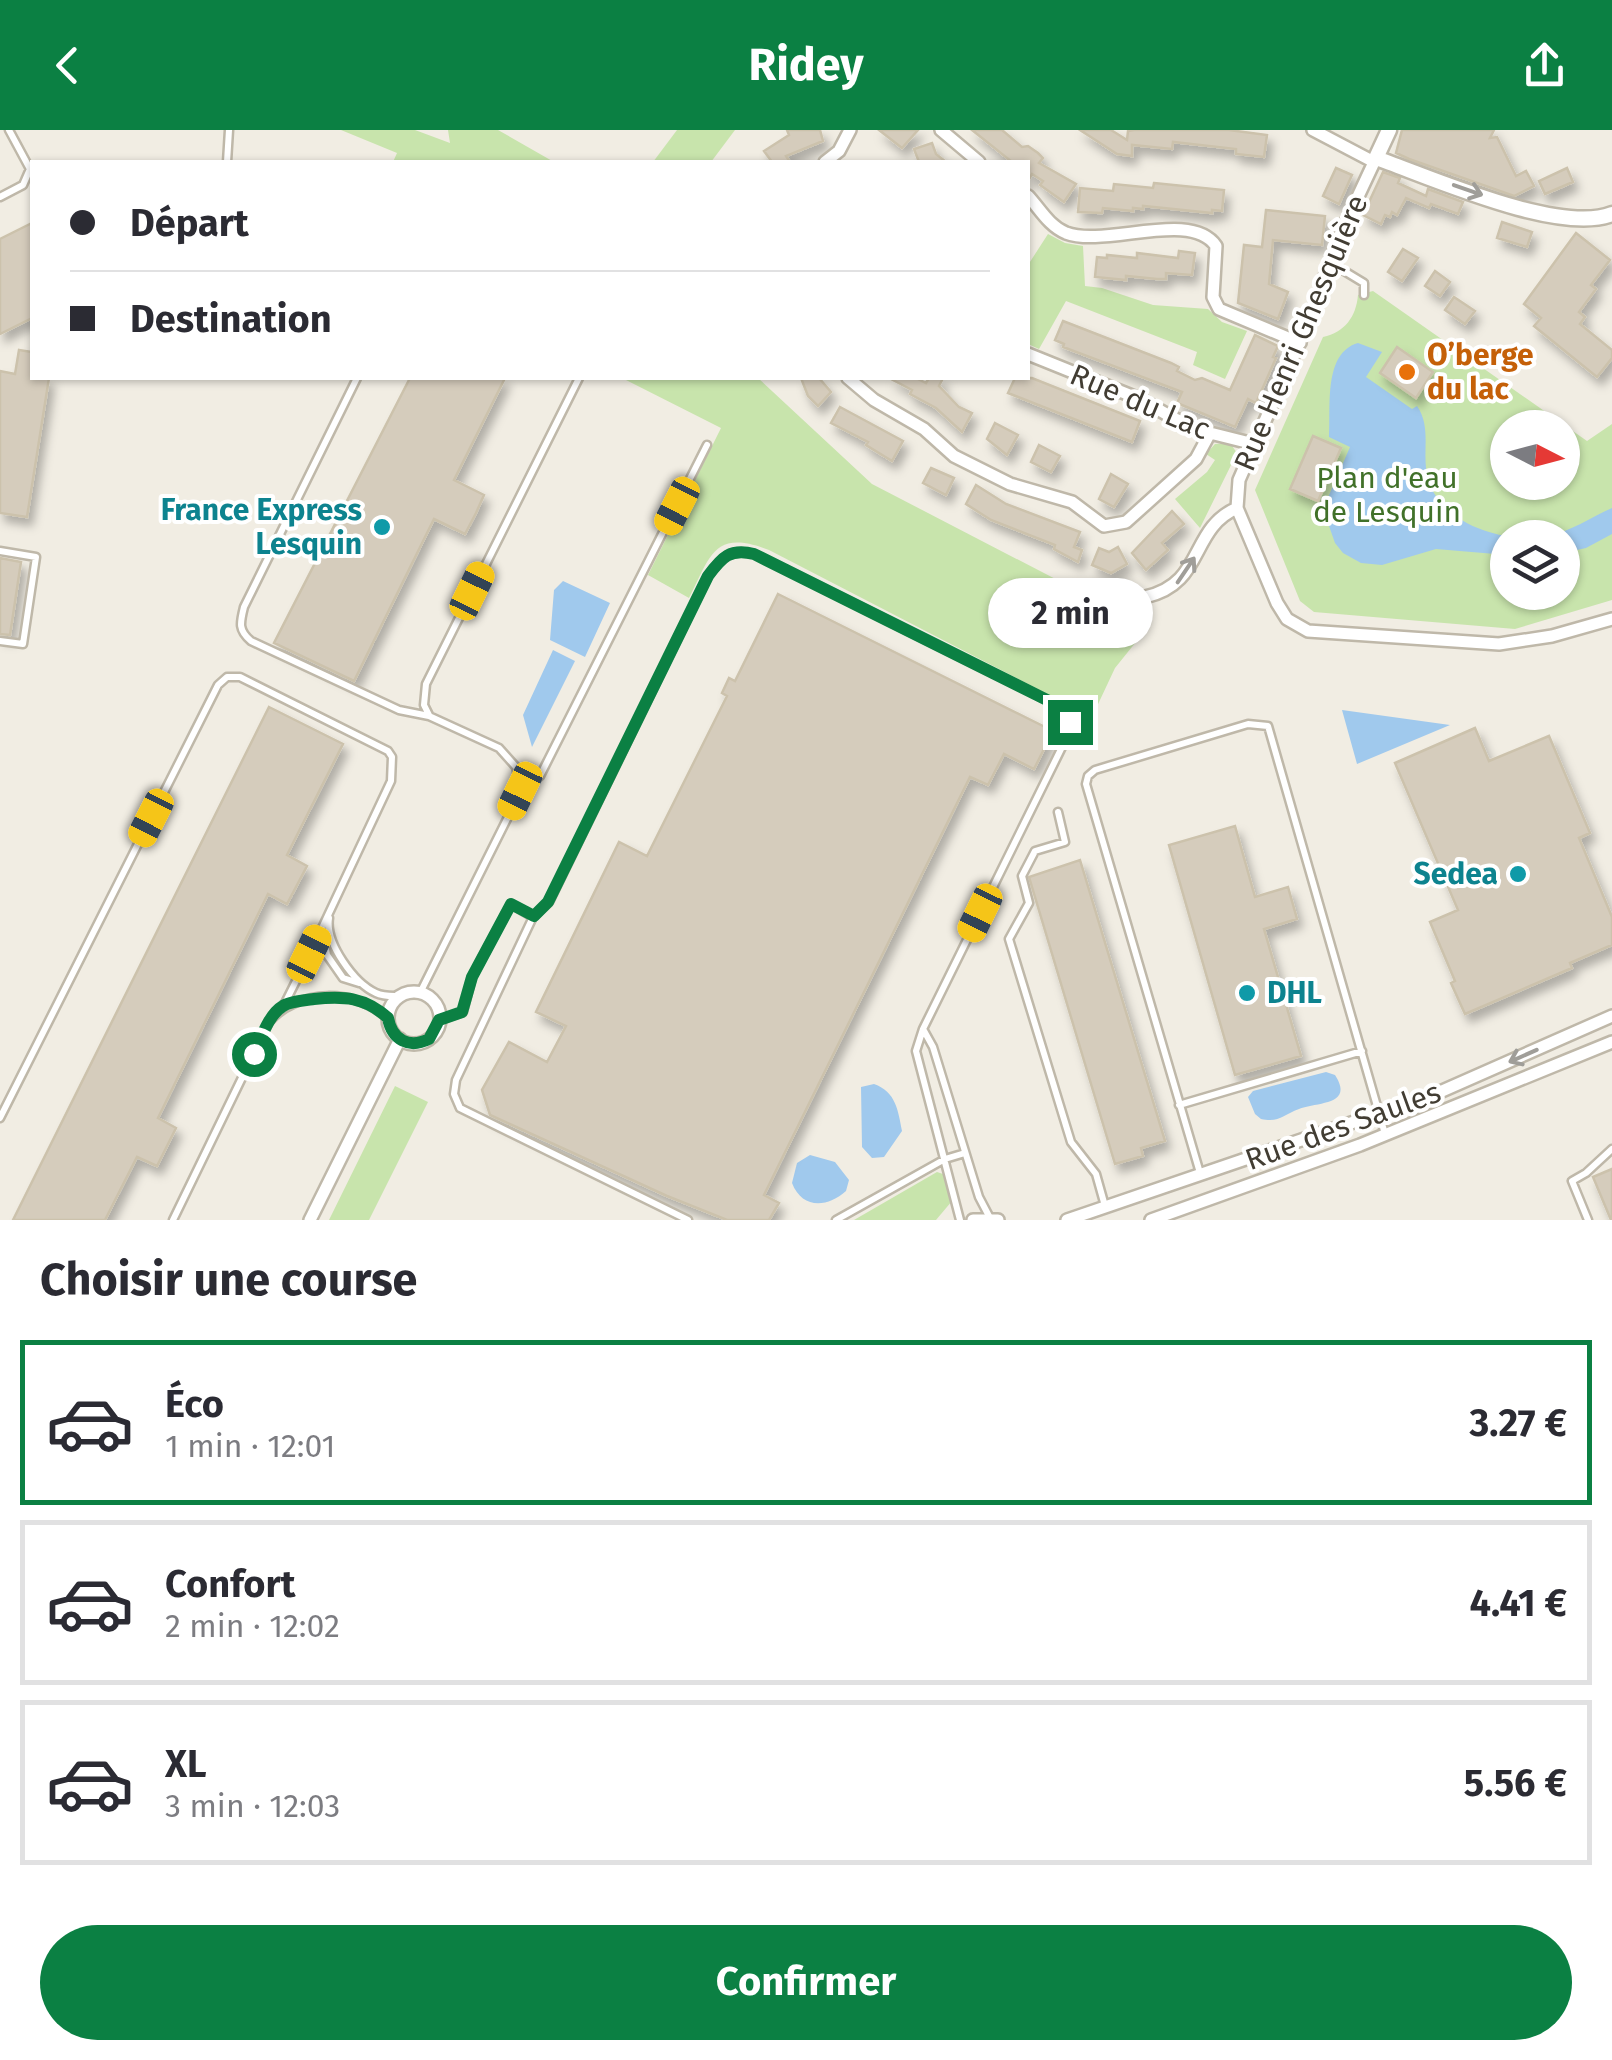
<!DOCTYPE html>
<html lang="fr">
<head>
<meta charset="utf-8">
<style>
	:root { --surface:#fff; --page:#f7f7f7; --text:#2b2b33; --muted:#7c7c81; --line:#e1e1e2; --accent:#0b8043 }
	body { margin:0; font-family:"Fira Sans",sans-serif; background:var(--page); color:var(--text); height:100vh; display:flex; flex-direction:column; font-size:38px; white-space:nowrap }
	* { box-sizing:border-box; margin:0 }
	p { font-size:32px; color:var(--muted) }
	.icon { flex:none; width:55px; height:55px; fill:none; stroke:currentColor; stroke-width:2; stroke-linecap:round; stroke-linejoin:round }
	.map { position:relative; height:1090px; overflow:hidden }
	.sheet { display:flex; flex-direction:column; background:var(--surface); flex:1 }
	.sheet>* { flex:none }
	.banner { position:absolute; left:30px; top:30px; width:1000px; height:220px; border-radius:0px; box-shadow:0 2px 8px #0004; display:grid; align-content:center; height:220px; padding:0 40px; background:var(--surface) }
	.needle { width:65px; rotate:96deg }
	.tools { position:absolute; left:1490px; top:280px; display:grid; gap:20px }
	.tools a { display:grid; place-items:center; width:90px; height:90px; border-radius:50%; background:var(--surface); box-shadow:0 2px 8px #0004; font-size:50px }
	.end { position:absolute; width:45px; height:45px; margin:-22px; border:12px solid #0b8043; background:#fff; box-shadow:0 0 0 5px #fff }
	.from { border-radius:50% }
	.bubble { position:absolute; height:70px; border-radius:35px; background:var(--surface); box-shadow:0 2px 8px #0004; font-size:32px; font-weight:700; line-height:70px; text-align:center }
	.car { position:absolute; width:30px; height:60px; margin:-30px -15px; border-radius:12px; box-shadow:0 0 8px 2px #0007; background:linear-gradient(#f5c518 24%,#345 0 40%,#f5c518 0 76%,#345 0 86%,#f5c518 0) }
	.banner b { display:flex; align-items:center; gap:35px; height:95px; font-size:38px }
	.banner b+b { border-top:2px solid var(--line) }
	.banner i { width:25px; height:25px; background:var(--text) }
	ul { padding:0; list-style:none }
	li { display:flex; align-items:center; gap:30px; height:165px; margin:0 20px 15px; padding:0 20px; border:5px solid var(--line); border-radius:0px }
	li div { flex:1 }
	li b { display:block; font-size:38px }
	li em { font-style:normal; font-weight:700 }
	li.current { border-color:var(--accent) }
	li>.icon { width:90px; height:90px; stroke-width:1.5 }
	h2 { padding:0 40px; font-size:45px; line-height:120px }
	.button { display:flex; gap:20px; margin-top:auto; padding:20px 40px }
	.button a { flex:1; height:115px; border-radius:60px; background:var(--accent); color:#fff; font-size:40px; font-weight:700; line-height:115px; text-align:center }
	header { display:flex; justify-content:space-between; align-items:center; height:130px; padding:0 40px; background:var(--accent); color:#fff; font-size:45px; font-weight:700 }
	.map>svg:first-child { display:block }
</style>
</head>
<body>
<header><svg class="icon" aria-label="back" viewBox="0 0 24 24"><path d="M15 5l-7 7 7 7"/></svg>Ridey<svg class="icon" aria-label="share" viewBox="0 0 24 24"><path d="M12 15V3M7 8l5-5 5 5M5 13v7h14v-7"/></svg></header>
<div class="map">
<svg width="1612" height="1090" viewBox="0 0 1612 1090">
	<defs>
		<filter id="shadow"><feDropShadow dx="5" dy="8" stdDeviation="5" flood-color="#0004"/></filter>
	</defs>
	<rect width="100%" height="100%" fill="#f1ede3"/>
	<path fill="#c8e4ac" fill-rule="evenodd" d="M341,0H415L450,13L448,0H498L554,32H393L397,23Z
		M677,0H735L711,32H653Z
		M1048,104L1065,113L1083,116L1085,156L1102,158L1153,175L1208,179L1222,192L1247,201L1225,249L1193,235L1197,222L1066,171L1039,219L1028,214V135Z
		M1373,161L1587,311L1612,294V470L1515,499L1314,482L1300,471L1255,360L1323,207C1345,202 1356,187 1358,165ZM1508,298H1562V352H1508ZM1508,408H1562V462H1508Z
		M622,248H758L872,354L1148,497L1115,538L1092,587L769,420C714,399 711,425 689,468L648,445L721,298Z
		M1230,313L1237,323L1200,398L1175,369L1207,342L1215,330L1206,324L1215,314Z
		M395,956L428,972L369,1090H329Z
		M937,1042L943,1044L952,1071L936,1090H854Z"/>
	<path fill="#a0c9ed" d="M1358,213L1382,222L1366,247L1412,279L1417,276C1433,299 1420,326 1429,352C1444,396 1507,414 1548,406C1569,402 1592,387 1612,378V404L1586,418L1563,423L1562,408H1508L1507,425L1436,419L1382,435L1361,433L1343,423L1335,413L1323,379L1350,317L1329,307C1331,277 1323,223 1358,213Z
		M563,451L610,473L585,527L550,510L554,460Z
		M553,520L575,531L532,617L523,585Z
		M1342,580L1450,595L1357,634Z
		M1326,942L1335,945C1355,976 1316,972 1299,979C1283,985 1279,993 1261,989L1255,984L1248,967L1253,961Z
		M874,954C896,962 898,980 902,1001L884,1027L872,1028L862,1017L861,957Z
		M810,1025L835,1032L849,1050L846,1061C827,1078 802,1079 792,1053L797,1033Z"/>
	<path fill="#d5ccbc" stroke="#ccc2ac" stroke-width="2.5" filter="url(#shadow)" d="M787,0H820L823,11L786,26L790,32H772L764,21L789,5Z
		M879,0H918L902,18Z
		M972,0H1002L1022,17L1028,16L1038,23L1043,28L1039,33L1076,54L1064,72L1040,55L1043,51L1032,44L1028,51V32H1012Z
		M1080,0H1111L1127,10L1128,1L1134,0H1229L1267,5L1264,27L1236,24V19L1173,12L1172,19L1132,15V26L1117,24Z
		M1402,0H1494L1490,8L1497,7L1516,46L1526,41L1534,56L1514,66L1409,29L1396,23Z
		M932,13L936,24L946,32H919L914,19Z
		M1336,38L1352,45L1339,74L1323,66Z
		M1567,38L1573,52L1545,64L1539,51Z
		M1383,42L1400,48L1398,53L1426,66L1428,59L1463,72L1458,84L1431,74L1429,78L1406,68L1397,85L1392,82L1390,87L1385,85L1381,94L1363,85Z
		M1154,53L1224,60L1222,81L1212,80V83L1143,76V79L1133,78V81L1103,78L1102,83L1078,82L1080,58L1113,61L1114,54L1153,58Z
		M1266,80L1325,86L1322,115L1273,110L1269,154L1288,162L1278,189L1238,173L1244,115L1262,117Z
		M1502,92L1532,102L1527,117L1497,108Z
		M32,93V188L0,204V109Z
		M1576,103L1610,130L1591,155L1596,159L1579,182L1585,187L1580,194L1612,220V228L1597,247L1534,196L1541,188L1524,174Z
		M1403,119L1418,128L1402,151L1388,142Z
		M1179,121L1195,123L1192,145L1166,143V149H1157L1126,146V150L1095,147L1097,127L1107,128V125L1137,128V123L1178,128Z
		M1435,141L1450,152L1440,166L1425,156Z
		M1454,167L1475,181L1465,194L1445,180Z
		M1063,191L1171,233L1179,237L1177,241L1195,250L1202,248L1230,260L1255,205L1278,216L1273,227L1276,228L1256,273L1248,269L1235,297L1177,273L1182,262L1063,217L1064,214L1055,210Z
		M1397,217L1433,242L1416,268L1380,243Z
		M19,220L32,222V248H49L27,387L0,383V241L15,244Z
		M410,248H505L454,350L484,365L476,383L465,404L434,389L354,551L274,513Z
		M801,248H819L831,262L818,276L808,266Z
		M889,248H916L926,253L929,248H943L939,256L959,277L972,283L962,302L936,278L910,264L912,260Z
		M1015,248H1032L1140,291L1132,312L1008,263Z
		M840,277L903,311L892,331L866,315L868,312L831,293Z
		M995,293L1018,305L1007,325L987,309Z
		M1313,306L1341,318L1318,371L1290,359Z
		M1039,315L1060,326L1051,342L1031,332Z
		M931,338L954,348L946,365L923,353Z
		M1111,344L1128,354L1114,377L1099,369Z
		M976,355L1006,374L1080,402L1074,417L1082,420L1078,432L1054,419L1055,415L991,390L966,374Z
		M1172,381L1184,394L1162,413L1168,420L1146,440L1132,423Z
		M1118,417L1127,434L1111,443L1092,435L1099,418L1109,422Z
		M0,428L21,432L10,505L0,504Z
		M778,464L1053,601L1034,639L1004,624L988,655L970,647L764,1065L779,1073L769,1090H727L667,1066L490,985L482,960L509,912L547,932L566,896L536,882L619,712L647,726L727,566L722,563L729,548L735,551Z
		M269,577L343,614L287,725L307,736L287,774L268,764L158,988L176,998L157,1036L137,1027L105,1090H13Z
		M1475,598L1489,631L1549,606L1590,703L1579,708L1612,787V815L1570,833L1572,838L1465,884L1451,853L1455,851L1430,792L1458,780L1395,633Z
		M1235,696L1255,767L1288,757L1297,789L1264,799L1301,926L1235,945L1169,715Z
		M1080,730L1165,1011L1141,1018L1143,1026L1115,1034L1029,747Z
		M1612,1039V1090H1611L1593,1047Z"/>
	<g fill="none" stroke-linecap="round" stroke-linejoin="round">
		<g stroke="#bfb8a9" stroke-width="11">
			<path id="service" d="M227,32L229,0
				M0,67L23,55L30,39L9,0
				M1331,133L1364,153V165
				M357,248L244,477C240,493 238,500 251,511L399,580L429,586L499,618L516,637L521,661
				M0,421L36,427L23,514L0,511
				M429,585L424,575L426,554L579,248
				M1058,682L1065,712L1035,721L1022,746L1029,773L1009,809L1071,1012L1096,1044L1105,1076
				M533,787L549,772L708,446C722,427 730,418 754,424L1059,576L1069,592L1066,609L923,899L933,917L979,1067L990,1088
				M329,788C325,813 354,853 376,863C384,867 392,866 401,866
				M420,863L521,661L540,646L707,315
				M284,875L321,801
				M439,890L463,882L472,847L511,774L533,787L456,950L454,964L460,978L688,1090
				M923,899L916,921L960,1090
				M1179,975L1362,921
				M0,988L218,555L227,547H240L388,621L392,627L391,651L322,798L327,825L343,848L359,853
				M1200,1043L1086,654L1088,646L1095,640L1248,594L1268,596L1385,1004
				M173,1090L269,892C298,858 356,858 388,889
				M836,1090L945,1029L965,1023
				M1588,1090L1572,1051L1586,1043L1612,1019"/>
		</g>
		<g stroke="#bfb8a9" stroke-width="16">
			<path id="minor" d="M941,0L979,32
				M1313,0L1374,32
				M1376,28L1339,107L1311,186L1239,350L1237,378L1277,473L1287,489L1308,501L1499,514L1552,506L1612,489
				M825,32L839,21L850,0
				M1028,66C1040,79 1049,96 1066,103C1105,118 1191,79 1216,116L1213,167L1219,179L1300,213
				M1028,224L1142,270L1173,288L1210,303L1254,314
				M848,248L874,270L924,299L954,326L1010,354L1072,372L1104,396L1126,392L1196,329L1210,303
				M1145,467C1205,454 1189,399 1237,378
				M388 888a26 26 0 1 1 52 0a26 26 0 1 1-52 0Z
				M310,1090L400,909
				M973,1090H998
				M1067,1090L1433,965L1612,886
				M1151,1090L1360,1015L1612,912"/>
		</g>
		<g stroke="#bfb8a9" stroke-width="19">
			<path id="tertiary" d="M1389,0L1376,28C1430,47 1559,105 1612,84"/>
		</g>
		<use href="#service" stroke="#fff" stroke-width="6"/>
		<use href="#minor" stroke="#fff" stroke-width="11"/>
		<use href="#tertiary" stroke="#fff" stroke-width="14"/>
	</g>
	<defs><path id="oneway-shaft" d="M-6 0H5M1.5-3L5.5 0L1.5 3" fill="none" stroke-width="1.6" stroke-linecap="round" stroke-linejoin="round" transform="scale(2.5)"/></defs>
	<g stroke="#a09e99">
		<use href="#oneway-shaft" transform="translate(1468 60) rotate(19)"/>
		<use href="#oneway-shaft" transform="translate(1186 440) rotate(-56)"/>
		<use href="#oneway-shaft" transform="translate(1523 926) rotate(156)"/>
	</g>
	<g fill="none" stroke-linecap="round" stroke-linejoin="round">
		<path stroke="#0b8043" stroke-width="12" d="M254,924C261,909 268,885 283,876C290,871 306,870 314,869C344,866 365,867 388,888C392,910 409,919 429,909L439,890L462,882L472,847L511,774L534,786L548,772L708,446C722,427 730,418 754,424L1059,576L1070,592"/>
	</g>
	<circle fill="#e8710a" stroke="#fff" stroke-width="4" cx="1407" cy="242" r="10"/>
	<g fill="#0f9aa8" stroke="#fff" stroke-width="4">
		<circle cx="382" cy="397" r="10"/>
		<circle cx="1518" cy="744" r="10"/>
		<circle cx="1247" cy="863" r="10"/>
	</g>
	<g text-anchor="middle" stroke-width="8" stroke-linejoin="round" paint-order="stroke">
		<g font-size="30" fill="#423d33" stroke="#fff">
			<text transform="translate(1301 203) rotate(-67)" y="10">Rue Henri Ghesquière</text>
			<text transform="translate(1140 272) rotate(23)" y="10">Rue du Lac</text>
			<text transform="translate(1343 996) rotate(-20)" y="10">Rue des Saules</text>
		</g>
		<g font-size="30" font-weight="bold" fill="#c56008" stroke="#fff" text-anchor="start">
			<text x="1427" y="235">O’berge<tspan x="1427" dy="34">du lac</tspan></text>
		</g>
		<g font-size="30" fill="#417129" stroke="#fff">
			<text x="1387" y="358">Plan d'eau<tspan x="1387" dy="34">de Lesquin</tspan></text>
		</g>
		<g font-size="30" font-weight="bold" fill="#0d838f" stroke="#fff" text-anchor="end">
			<text x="362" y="390">France Express<tspan x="362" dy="34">Lesquin</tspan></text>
			<text x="1498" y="754">Sedea</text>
			<text x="1267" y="873" text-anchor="start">DHL</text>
		</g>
	</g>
</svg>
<div class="tools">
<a><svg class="needle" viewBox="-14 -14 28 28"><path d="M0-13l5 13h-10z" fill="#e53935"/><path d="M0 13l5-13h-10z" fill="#7c7c81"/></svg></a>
<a><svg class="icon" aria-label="layers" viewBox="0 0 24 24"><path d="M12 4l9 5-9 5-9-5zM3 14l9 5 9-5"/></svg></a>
</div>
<i class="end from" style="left:254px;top:924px"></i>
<i class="end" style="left:1070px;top:592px"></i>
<div class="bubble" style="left:988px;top:448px;width:165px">2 min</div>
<i class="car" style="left:677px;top:376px;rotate:207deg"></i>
<i class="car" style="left:472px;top:461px;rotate:26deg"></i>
<i class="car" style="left:520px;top:661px;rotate:206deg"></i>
<i class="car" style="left:151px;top:688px;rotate:207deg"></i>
<i class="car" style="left:980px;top:783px;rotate:206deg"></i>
<i class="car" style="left:309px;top:824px;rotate:26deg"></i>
<div class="banner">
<b><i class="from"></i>Départ</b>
<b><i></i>Destination</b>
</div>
</div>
<section class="sheet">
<h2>Choisir une course</h2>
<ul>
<li class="current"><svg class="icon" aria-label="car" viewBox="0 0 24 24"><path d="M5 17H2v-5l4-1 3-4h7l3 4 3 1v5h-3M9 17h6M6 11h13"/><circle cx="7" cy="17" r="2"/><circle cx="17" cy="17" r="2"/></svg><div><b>Éco</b><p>1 min · 12:01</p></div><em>3.27 €</em></li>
<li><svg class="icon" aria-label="car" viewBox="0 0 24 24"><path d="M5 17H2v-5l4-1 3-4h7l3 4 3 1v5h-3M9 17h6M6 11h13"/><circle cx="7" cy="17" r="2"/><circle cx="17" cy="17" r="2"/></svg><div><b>Confort</b><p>2 min · 12:02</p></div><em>4.41 €</em></li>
<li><svg class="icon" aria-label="car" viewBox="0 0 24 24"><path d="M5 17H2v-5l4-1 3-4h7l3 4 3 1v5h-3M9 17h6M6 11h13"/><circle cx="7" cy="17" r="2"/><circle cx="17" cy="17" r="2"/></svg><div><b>XL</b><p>3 min · 12:03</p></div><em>5.56 €</em></li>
</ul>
<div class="button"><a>Confirmer</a></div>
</section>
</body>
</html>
